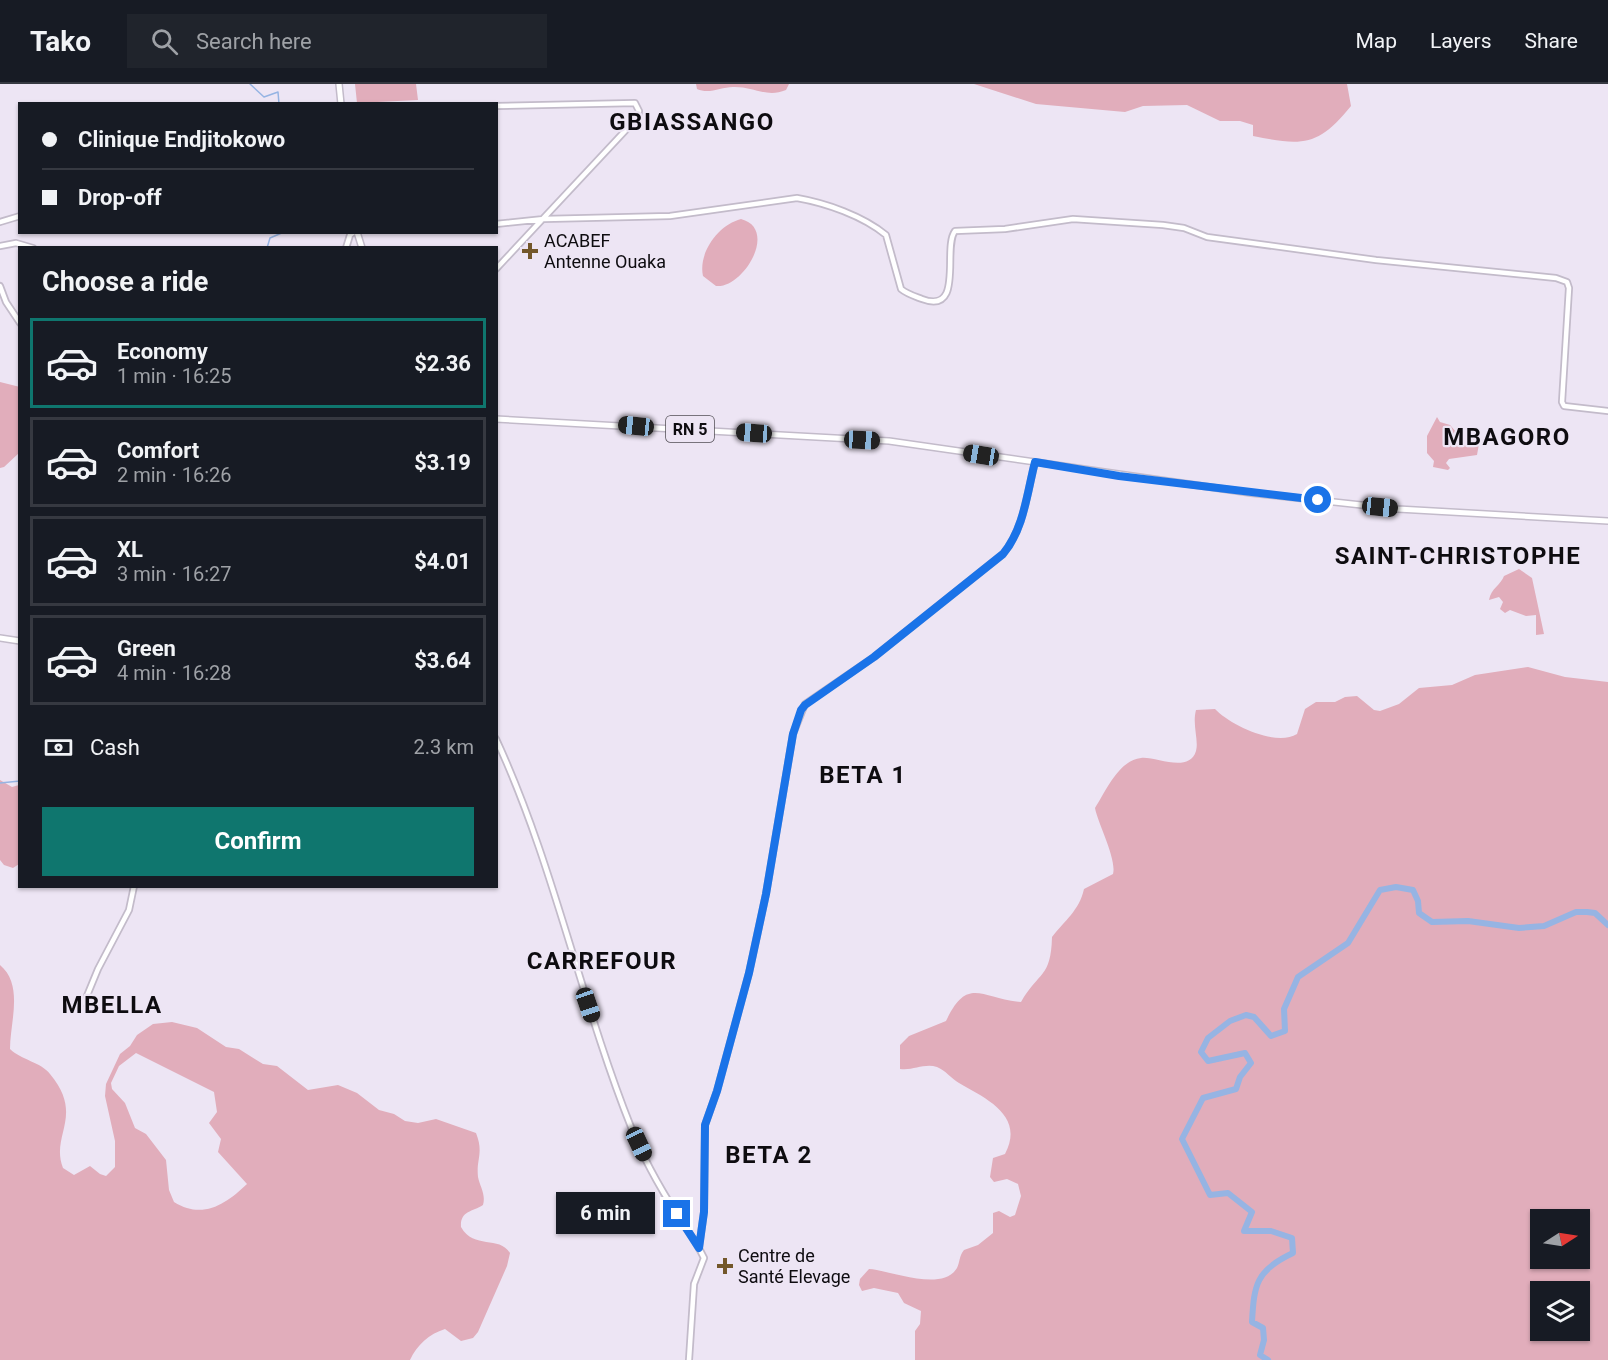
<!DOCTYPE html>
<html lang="en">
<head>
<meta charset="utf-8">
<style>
	:root { --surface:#171b24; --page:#20242c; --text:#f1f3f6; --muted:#9ea1a6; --line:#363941; --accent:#0f766e }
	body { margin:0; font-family:Roboto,sans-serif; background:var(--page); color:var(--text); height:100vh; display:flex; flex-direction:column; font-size:22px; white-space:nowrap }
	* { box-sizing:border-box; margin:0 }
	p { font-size:20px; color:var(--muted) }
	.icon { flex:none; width:33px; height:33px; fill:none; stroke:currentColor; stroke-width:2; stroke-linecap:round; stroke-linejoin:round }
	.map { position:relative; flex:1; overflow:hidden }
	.panel { position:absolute; left:18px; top:162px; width:480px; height:642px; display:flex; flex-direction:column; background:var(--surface); border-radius:0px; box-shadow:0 2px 4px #0004 }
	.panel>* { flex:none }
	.banner { position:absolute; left:18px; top:18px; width:480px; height:132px; border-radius:0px; box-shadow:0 2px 4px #0004; display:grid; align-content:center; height:132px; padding:0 24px; background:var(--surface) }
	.needle { width:39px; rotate:78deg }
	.controls { position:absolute; left:1530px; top:1125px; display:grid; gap:12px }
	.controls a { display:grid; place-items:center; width:60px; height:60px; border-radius:0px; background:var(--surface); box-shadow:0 2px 4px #0004; font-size:30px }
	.end { position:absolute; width:27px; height:27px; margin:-14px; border:8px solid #1a73e8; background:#fff; box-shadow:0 0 0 3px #fff }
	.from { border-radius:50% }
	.bubble { position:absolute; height:42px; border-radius:0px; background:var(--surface); box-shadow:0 2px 4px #0004; font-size:20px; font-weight:700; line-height:42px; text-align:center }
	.car { position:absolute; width:18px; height:36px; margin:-18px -9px; border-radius:8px; box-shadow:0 0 4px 2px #0007; background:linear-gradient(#222 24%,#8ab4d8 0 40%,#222 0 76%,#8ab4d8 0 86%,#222 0) }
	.banner b { display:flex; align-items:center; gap:21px; height:57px; font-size:22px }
	.banner b+b { border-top:2px solid var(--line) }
	.banner i { width:15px; height:15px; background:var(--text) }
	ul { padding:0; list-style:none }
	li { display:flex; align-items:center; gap:18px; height:90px; margin:0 12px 9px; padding:0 12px; border:3px solid var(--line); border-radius:0px }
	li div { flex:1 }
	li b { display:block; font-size:22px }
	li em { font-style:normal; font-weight:700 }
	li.active { border-color:var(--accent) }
	li>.icon { width:54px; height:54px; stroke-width:1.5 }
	h2 { padding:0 24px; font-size:27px; line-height:72px }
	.pay { display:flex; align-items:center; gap:15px; height:66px; padding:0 24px; font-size:22px }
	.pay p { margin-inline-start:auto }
	.cta { display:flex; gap:12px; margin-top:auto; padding:12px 24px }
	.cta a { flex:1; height:69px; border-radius:0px; background:var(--accent); color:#fff; font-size:24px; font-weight:700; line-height:69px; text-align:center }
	header { display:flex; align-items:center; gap:36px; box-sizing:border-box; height:84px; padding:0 30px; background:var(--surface); border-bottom:2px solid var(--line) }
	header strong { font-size:28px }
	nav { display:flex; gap:33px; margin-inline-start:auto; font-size:21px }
	.search { width:420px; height:54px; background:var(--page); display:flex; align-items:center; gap:15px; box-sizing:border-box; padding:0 21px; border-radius:0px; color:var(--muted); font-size:22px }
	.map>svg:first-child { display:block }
</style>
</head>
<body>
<header>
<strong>Tako</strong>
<div class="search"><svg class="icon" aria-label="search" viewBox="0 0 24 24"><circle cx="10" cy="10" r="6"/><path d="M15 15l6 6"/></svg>Search here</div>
<nav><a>Map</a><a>Layers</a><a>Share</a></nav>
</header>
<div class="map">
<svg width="1608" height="1276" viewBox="0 0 1608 1276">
	<rect width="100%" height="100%" fill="#ede5f4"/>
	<path fill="#e1adbb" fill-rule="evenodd" d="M355,0H416L418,16L357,19Z
		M696,0H789L786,6C767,14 754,3 735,3C722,2 710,11 697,5Z
		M974,0H1347L1351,22C1318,63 1302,62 1253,52V41L1240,37H1220L1187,21L1143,22L1125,28L1036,20Z
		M741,135C779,145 743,205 716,202L703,192C698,169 718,141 741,135Z
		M0,298L20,303L19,369L4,383L0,384Z
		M1437,333L1440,338L1450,341L1457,349L1480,354L1477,371L1449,375L1446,379L1450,384L1448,386L1433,383L1434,377L1427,369V352Z
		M1519,485L1532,494L1544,550L1536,551V531L1526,532L1510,526L1505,529L1500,525L1503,518L1499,513L1489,516C1491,504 1501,501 1504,492Z
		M1528,583L1565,593L1608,598V1276H915V1247L920,1240L921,1227L904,1219L898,1209L874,1204L862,1207L859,1201L860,1195L869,1185C890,1186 942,1209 957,1184C960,1178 959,1172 964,1166L978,1161L993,1149V1129L999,1127L1010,1133L1015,1131L1021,1112L1018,1100L1007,1095L994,1098L990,1093L993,1074L1005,1070C1025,1032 987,1015 959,999C952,995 945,986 937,983C924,979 913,987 900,985V961L909,952L946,937C968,891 981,915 1021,918C1039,887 1051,894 1052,853C1065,836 1079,827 1084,805L1113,790C1117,775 1098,740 1095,724C1106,707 1119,676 1141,674C1155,672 1189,690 1196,667C1199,656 1192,641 1196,626L1215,625C1230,641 1276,663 1297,650L1305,625L1316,618H1335L1345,613L1357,612L1374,626L1380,627L1399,620L1419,604L1452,601L1475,591ZM1540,1136H1580V1174H1540ZM1540,1208H1580V1246H1540Z
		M0,696L12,703L19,701V780L13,784L4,781L0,776Z
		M0,881C24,901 10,938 10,965C21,976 41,978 50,990C85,1032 50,1051 63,1084L74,1091L90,1082L100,1090L106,1092L115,1083V1057L105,1012L106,1000L120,970L130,962L137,951L153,940L172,938L197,944L226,963L239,965L263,980L277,982L308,1006L338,1001L357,1009L379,1026L394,1030L405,1037L418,1039L436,1035L476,1049C484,1069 476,1075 478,1093C480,1103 486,1110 483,1121C472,1128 460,1127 461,1143C474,1166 499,1151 510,1169L507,1182L478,1248L473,1254L461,1257L445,1245C429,1250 417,1261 410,1276H0ZM136,969L214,1008L217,1028L209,1039L221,1055L218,1068L247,1100C226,1120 203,1136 174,1118L169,1106L166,1076L146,1050L135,1044L125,1019L112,1005L111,999L119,982Z"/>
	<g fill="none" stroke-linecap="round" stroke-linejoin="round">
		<path stroke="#96b4e3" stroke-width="1.5" d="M250,0L264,13L278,8L279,20
			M267,164L270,154L284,148
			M0,699L20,697"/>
		<path stroke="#96b4e3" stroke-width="6" d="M1268,1276L1260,1271L1264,1256L1263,1244L1252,1238C1254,1201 1256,1186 1293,1169L1292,1154L1271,1147H1244L1252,1128L1228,1109L1210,1111L1182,1055L1203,1014L1236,1005L1240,993L1251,979L1245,969L1208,977L1201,968L1208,954L1230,937L1246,931L1254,933L1271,952L1285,947L1284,925L1298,893L1348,859L1380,806L1396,803L1413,806L1418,817L1419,829L1432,838L1468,837L1519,844L1544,842L1576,828H1587L1595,829L1608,841"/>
		<g stroke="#c3bbca" stroke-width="8">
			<path id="secondary" d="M496,22L635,19L639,27L638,33L496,185
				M0,138L20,132
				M496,140L544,135L670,132L797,114C826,119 863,132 886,151L901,205C907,210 914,212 922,215C965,231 942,164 955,147L1005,145L1073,135L1163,141L1184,144L1207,153L1376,176L1556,194L1567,198L1569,204L1562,318L1564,322L1608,327
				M0,162L16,159L33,164
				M346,164L350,151L354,148
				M0,202L6,218L20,239
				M496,655C554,780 580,915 631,1043C643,1074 660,1104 678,1132C687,1146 697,1159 704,1174L694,1200L689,1276
				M84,919L98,885L129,826L134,802
				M699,1164L704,1128L705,1041L717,1007L749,889L766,810L793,650L805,620L874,573L1003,470C1024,445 1027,409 1035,378"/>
		</g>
		<g stroke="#c3bbca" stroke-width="8">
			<path id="primary" d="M339,0L341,20
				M357,148L362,164
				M496,335L889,357L1251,409L1398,425L1608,437
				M0,554L20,557"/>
		</g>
		<use href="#secondary" stroke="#fff" stroke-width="4.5"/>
		<use href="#primary" stroke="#fff" stroke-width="5"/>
	</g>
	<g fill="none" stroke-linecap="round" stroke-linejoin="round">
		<path stroke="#1a73e8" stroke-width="8" d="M677,1130L699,1164L704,1128L705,1041L717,1007L749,889L766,810L793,650L801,626L805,621L874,573L1003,470C1024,445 1027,409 1035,378L1119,392L1318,416"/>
	</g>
	<g fill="#73572a" stroke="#ede5f4" stroke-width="2">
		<path d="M527 158h6v6h6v6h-6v6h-6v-6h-6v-6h6z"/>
		<path d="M722 1173h6v6h6v6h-6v6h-6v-6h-6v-6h6z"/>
	</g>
	<g text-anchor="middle" stroke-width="4.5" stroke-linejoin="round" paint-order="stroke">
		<rect fill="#ede5f4" stroke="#514d54" stroke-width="1.5" x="666" y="332" width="48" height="26" rx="4.5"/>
		<g font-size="16" font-weight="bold" fill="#0e0c10">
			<text x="690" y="351">RN 5</text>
		</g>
		<g font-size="18" fill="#0e0c10" stroke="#ede5f4" text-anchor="start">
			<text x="544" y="163">ACABEF<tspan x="544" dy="21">Antenne Ouaka</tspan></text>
			<text x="738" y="1178">Centre de<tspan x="738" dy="21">Santé Elevage</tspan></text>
		</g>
		<g font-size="24" font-weight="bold" letter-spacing="1.5" fill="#0e0c10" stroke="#ede5f4">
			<text x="692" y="46">GBIASSANGO</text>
			<text x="1507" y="361">MBAGORO</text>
			<text x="1458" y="480">SAINT-CHRISTOPHE</text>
			<text x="863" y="699">BETA 1</text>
			<text x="602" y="885">CARREFOUR</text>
			<text x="112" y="929">MBELLA</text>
			<text x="769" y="1079">BETA 2</text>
		</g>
	</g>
</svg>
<div class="controls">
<a><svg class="needle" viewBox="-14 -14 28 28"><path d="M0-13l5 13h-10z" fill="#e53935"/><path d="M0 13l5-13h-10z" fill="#9ea1a6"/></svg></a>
<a><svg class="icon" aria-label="layers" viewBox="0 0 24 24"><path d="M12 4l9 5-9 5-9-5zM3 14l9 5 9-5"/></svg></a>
</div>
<i class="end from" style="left:1318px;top:416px"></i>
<i class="end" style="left:677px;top:1130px"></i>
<div class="bubble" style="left:556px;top:1108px;width:99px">6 min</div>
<i class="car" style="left:636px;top:342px;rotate:276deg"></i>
<i class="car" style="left:754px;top:349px;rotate:274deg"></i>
<i class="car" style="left:862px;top:356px;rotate:93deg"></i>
<i class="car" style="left:981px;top:371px;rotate:279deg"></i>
<i class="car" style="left:1380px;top:423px;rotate:96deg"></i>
<i class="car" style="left:588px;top:921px;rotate:161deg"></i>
<i class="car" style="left:639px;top:1060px;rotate:155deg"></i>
<div class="banner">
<b><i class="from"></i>Clinique Endjitokowo</b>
<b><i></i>Drop-off</b>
</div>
<section class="panel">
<h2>Choose a ride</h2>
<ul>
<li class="active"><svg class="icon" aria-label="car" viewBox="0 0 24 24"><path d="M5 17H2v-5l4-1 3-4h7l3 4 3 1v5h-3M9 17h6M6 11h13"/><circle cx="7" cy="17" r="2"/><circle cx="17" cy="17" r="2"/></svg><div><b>Economy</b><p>1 min · 16:25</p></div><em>$2.36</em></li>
<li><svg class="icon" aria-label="car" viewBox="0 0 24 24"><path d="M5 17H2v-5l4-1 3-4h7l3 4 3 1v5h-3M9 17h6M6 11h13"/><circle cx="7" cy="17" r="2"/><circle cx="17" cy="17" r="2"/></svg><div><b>Comfort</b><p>2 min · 16:26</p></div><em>$3.19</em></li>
<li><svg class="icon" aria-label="car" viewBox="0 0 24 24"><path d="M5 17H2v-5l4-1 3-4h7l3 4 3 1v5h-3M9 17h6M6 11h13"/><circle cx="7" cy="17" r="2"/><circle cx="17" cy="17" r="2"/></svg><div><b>XL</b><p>3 min · 16:27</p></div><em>$4.01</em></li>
<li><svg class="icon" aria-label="car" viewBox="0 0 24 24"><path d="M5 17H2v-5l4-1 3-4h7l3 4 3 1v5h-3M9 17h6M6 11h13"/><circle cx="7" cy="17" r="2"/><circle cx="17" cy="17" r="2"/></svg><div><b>Green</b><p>4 min · 16:28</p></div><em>$3.64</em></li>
</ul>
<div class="pay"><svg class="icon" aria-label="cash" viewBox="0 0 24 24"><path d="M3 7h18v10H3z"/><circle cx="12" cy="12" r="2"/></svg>Cash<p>2.3 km</p></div>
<div class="cta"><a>Confirm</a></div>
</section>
</div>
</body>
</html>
